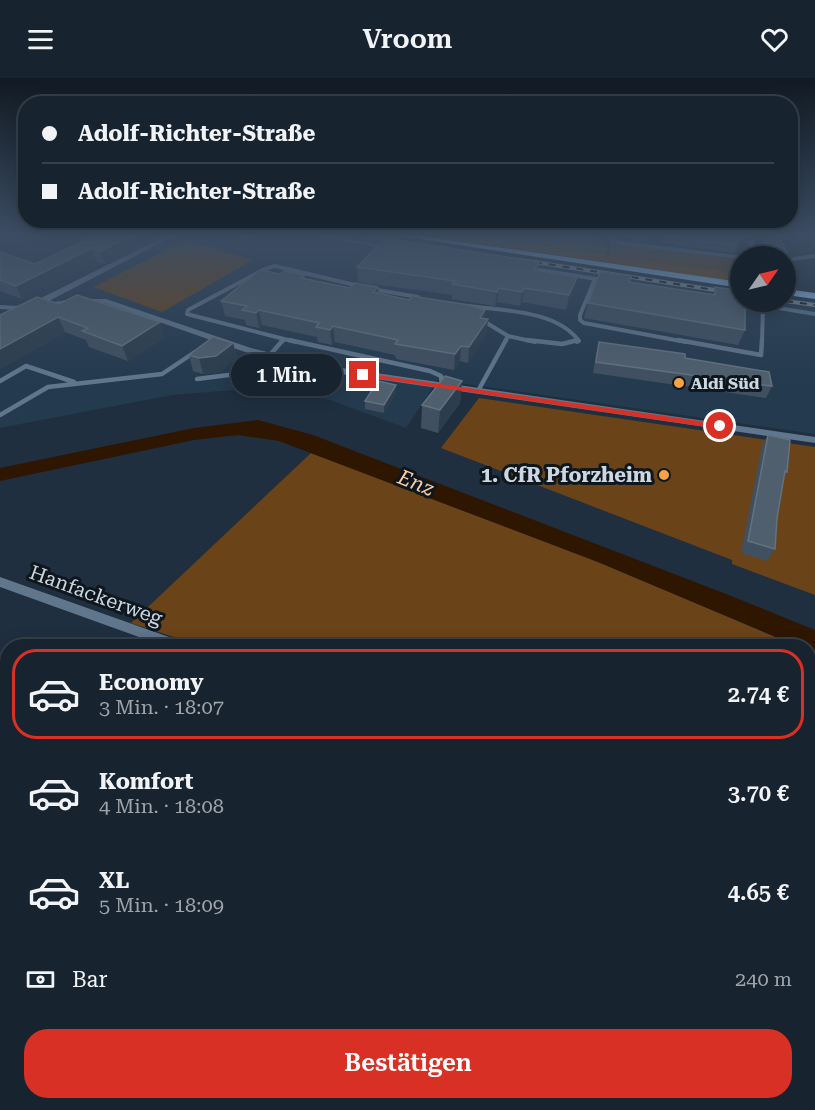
<!DOCTYPE html>
<html lang="de">
<head>
<meta charset="utf-8">
<style>
	:root { --surface:#17232f; --page:#242f3b; --text:#f1f3f6; --muted:#9ea4aa; --line:#36404b; --accent:#d93025 }
	body { margin:0; font-family:"Roboto Serif",serif; background:var(--page); color:var(--text); height:100vh; display:flex; flex-direction:column; font-size:22px; white-space:nowrap }
	* { box-sizing:border-box; margin:0 }
	p { font-size:20px; color:var(--muted) }
	.icon { flex:none; width:33px; height:33px; fill:none; stroke:currentColor; stroke-width:2; stroke-linecap:round; stroke-linejoin:round }
	.map { position:relative; flex:1; overflow:hidden }
	.sheet { position:absolute; left:0px; top:561px; width:816px; height:471px; display:flex; flex-direction:column; background:var(--surface); border-radius:24px 24px 0 0; box-shadow:0 3px 15px #0003,0 0 0 2px var(--line) }
	.sheet>* { flex:none }
	.banner { position:absolute; left:18px; top:18px; width:780px; height:132px; border-radius:24px; box-shadow:0 3px 15px #0003,0 0 0 2px var(--line); display:grid; align-content:center; height:132px; padding:0 24px; background:var(--surface) }
	.needle { width:39px; rotate:56deg }
	.tools { position:absolute; left:730px; top:168px; display:grid; gap:12px }
	.tools a { display:grid; place-items:center; width:66px; height:66px; border-radius:50%; background:var(--surface); box-shadow:0 3px 15px #0003,0 0 0 2px var(--line); font-size:30px }
	.end { position:absolute; width:27px; height:27px; margin:-14px; border:8px solid #d93025; background:#fff; box-shadow:0 0 0 3px #fff }
	.from { border-radius:50% }
	.bubble { position:absolute; height:42px; border-radius:21px; background:var(--surface); box-shadow:0 3px 15px #0003,0 0 0 2px var(--line); font-size:20px; font-weight:600; line-height:42px; text-align:center }
	.banner b { display:flex; align-items:center; gap:21px; height:57px; font-size:22px }
	.banner b+b { border-top:2px solid var(--line) }
	.banner i { width:15px; height:15px; background:var(--text) }
	ul { padding:10px 0 0; list-style:none }
	li { display:flex; align-items:center; gap:18px; height:90px; margin:0 12px 9px; padding:0 12px; border:3px solid transparent; border-radius:24px }
	li div { flex:1 }
	li b { display:block; font-size:22px }
	li em { font-style:normal; font-weight:600 }
	li.selected { border-color:var(--accent) }
	li>.icon { width:54px; height:54px; stroke-width:1.5 }
	.pay { display:flex; align-items:center; gap:15px; height:66px; padding:0 24px; font-size:22px }
	.pay p { margin-inline-start:auto }
	.primary-button { display:flex; gap:12px; margin-top:auto; padding:12px 24px }
	.primary-button a { flex:1; height:69px; border-radius:24px; background:var(--accent); color:#fff; font-size:24px; font-weight:600; line-height:69px; text-align:center }
	header { display:flex; justify-content:space-between; align-items:center; height:78px; padding:0 24px; background:var(--surface); font-size:27px; font-weight:600 }
	.map>svg:first-child { display:block }
</style>
</head>
<body>
<header><svg class="icon" aria-label="menu" viewBox="0 0 24 24"><path d="M4 6h16M4 12h16M4 18h16"/></svg>Vroom<svg class="icon" aria-label="heart" viewBox="0 0 24 24"><path d="M12 20l-8-8c-3-5 5-10 8-4 3-6 11-1 8 4z"/></svg></header>
<div class="map">
<svg width="815" height="1032" viewBox="0 0 815 1032">
	<rect width="100%" height="100%" fill="#1f2f3f"/>
	<path fill="#243a4e" d="M0,158H376L741,213V224H786V220L815,224V356L438,302L406,350L330,322L298,316L248,311L172,317L0,350Z"/>
	<path fill="#6b4318" d="M471,158H540L609,167L606,178Z
		M186,162L253,182L162,234L93,209Z
		M611,164L741,181V196L608,178Z
		M479,320L815,369V517L732,486V482L441,370Z
		M311,375L598,484L797,568H175L177,560L131,545Z
		M809,573L815,576V1032H0V720L8,722V1024H808Z"/>
	<path fill="#7c4c11" d="M425,158H471L741,196V204Z"/>
	<path fill="#2f1600" d="M258,342L313,357L726,516L815,552V576L809,573L808,568H797L598,484L279,363L238,357L194,362L0,403V390L194,350Z"/>
	<g fill="none" stroke-linecap="round" stroke-linejoin="round">
		<path stroke="#60768c" stroke-width="4" d="M595,201L580,237V242L584,245L686,264
			M372,211L418,219
			M469,228C504,233 556,232 579,263L577,264
			M482,242L508,258
			M284,261L296,264
			M282,264L284,261L187,236L188,232L265,191L275,188L359,208
			M505,264L508,258L535,264
			M762,264L763,227"/>
		<path stroke="#60768c" stroke-width="4.5" d="M289,262L430,293L441,298L442,308
			M527,262L562,266L578,262
			M678,262L761,277L762,262
			M269,278L283,262
			M197,301L252,294L275,279
			M0,303L26,288L74,304
			M478,313L506,262
			M0,337L48,309L162,296L195,274"/>
		<path fill="#60768c" fill-rule="evenodd" d="M166,158H174L45,225L77,221H106L251,270L321,287L815,359V365L321,293L245,274L105,225H77L17,232L0,231V227L17,228L41,225L38,223L39,221Z
			M242,158H258L245,160Z
			M316,158H330L397,170L394,172Z
			M609,158H615L614,161L622,163L744,178H741V181L621,167L609,163Z
			M746,158H752L759,178H753Z
			M815,176V180L786,184V180Z
			M521,187L614,202L618,204L614,206L519,190L518,189Z
			M741,222L815,234V238L743,226L739,224Z
			M0,499L183,564L184,568H164L0,509Z
			M808,781L815,783V799L808,797Z"/>
		<path fill="#8fbfeb" fill-rule="evenodd" d="M400,158H420L741,204V210Z
			M786,211L815,215V221L786,217Z"/>
		<g stroke="#838f9c" stroke-width="4">
			<path id="rail" d="M367,158L400,163
				M521,182L741,216
				M786,223L815,227"/>
		</g>
		<use href="#rail" stroke="#0f171e" stroke-width="2" stroke-dasharray="7" stroke-linecap="butt"/>
	</g>
	<path fill="#405061" d="M95,158L143,162L145,166L105,186L96,183L22,221L0,213V174L35,186Z
		M549,158H575L606,162L605,166L549,159Z
		M626,158H647L645,164L628,161Z
		M663,158H742L734,175L663,165Z
		M758,158H779L792,185L789,192H786V178H767Z
		M804,158H815V170L811,164L806,162Z
		M539,184L537,193L577,199L574,214L566,232L522,224L520,228L497,224L495,228L452,221V217L358,204L357,189Z
		M280,196L305,197V201L350,210L378,209V215L409,222L485,232L484,241H488L486,256L468,285L460,283L454,292L396,281L395,277L335,264L332,267L318,264L317,259L262,247L259,250L246,247L245,242L225,238L221,223Z
		M630,204L713,217L715,209L745,252L738,267L584,240L588,225Z
		M59,226L165,259L128,283L89,269L86,262L65,254L0,291Z
		M599,264L685,280L772,308L766,320L593,295L596,276Z
		M233,265L237,280L220,294L203,296L193,293L189,277Z
		M462,303L460,325L438,355L421,350L422,327Z
		M396,315L384,335L365,331V323Z
		M768,357L787,394L784,399L777,440L775,471L767,483L741,475L762,368Z"/>
	<path fill="#2c3d4d" d="M132,158H150L143,162L145,166L105,186L100,173Z
		M92,170L96,183L22,221L16,208Z
		M577,199L574,214L566,232L569,217Z
		M378,209L379,224L373,214Z
		M499,210L497,224L495,228L497,214Z
		M524,210L522,224L520,228L522,214Z
		M259,232L262,247L259,250L256,235Z
		M485,232L484,247L480,240Z
		M58,239L65,254L0,291V271Z
		M488,241L486,256L468,285L469,269Z
		M160,244L165,259L128,283L122,268Z
		M333,248L335,264L332,267L330,252Z
		M233,265L237,280L220,294L203,296L199,280Z
		M461,268L460,283L454,292L455,276Z
		M462,303L460,325L438,355L440,332Z
		M396,307V315L384,335V327Z"/>
	<path fill="#4f5f6e" stroke="#637280" stroke-width="1.5" d="M95,158H132L100,173L92,170L16,208L0,202V174L35,186Z
		M665,158H742L737,168Z
		M764,158H779L792,185H786V178H772Z
		M385,160L539,184L534,192L577,199L569,217L524,210L522,214L499,210L497,214L452,206L455,203L357,189Z
		M260,192L280,196L284,193L305,197L301,200L350,210L355,205L378,209L373,214L409,222L412,218L469,227L485,232L480,240L488,241L469,269L461,268L455,276L395,266L398,262L333,248L330,252L316,249L319,245L259,232L256,235L242,232L247,228L221,223Z
		M600,194L631,198L629,204L715,217V209L741,213V224H745V252L588,225Z
		M77,217L160,244L122,268L82,253L88,250L58,239L0,271V237L37,219L59,226Z
		M213,259L233,265L216,278L199,280L189,277Z
		M599,264L685,276V280L769,294L772,308L596,284Z
		M445,298L462,303L440,332L422,327Z
		M378,303L396,307L384,327L365,323Z
		M768,357L790,362L787,394L785,393L777,440L775,471L748,463Z"/>
	<linearGradient id="sky" x2="0" y2="1"><stop stop-color="#111a23"/><stop offset="0.52" stop-color="#3c4d63"/><stop offset="1" stop-color="#3c4d63" stop-opacity="0"/></linearGradient>
	<rect width="815" height="302" fill="url(#sky)"/>
	<path fill="#d93025" d="M363,295L720,346L723,348L720,351L361,298Z"/>
	<g fill="#f6a247" stroke="#0f171e" stroke-width="2">
		<circle cx="679" cy="305" r="6"/>
		<circle cx="664" cy="397" r="6"/>
	</g>
	<g text-anchor="middle" stroke-width="6" stroke-linejoin="round" paint-order="stroke">
		<g font-size="16" font-weight="bold" fill="#cdd7e1" stroke="#0f171e" text-anchor="start">
			<text x="691" y="311">Aldi Süd</text>
		</g>
		<g font-size="20" font-weight="bold" fill="#cdd7e1" stroke="#0f171e" text-anchor="end">
			<text x="652" y="404">1. CfR Pforzheim</text>
		</g>
		<g font-size="20" fill="#cdd7e1" stroke="#0f171e">
			<text transform="translate(96 517) rotate(20)" y="7">Hanfackerweg</text>
		</g>
		<g font-size="21" font-style="italic" fill="#facda3" stroke="#0f171e">
			<text transform="translate(416 405) rotate(22)" y="7">Enz</text>
		</g>
	</g>
</svg>
<div class="tools">
<a><svg class="needle" viewBox="-14 -14 28 28"><path d="M0-13l5 13h-10z" fill="#e53935"/><path d="M0 13l5-13h-10z" fill="#9ea4aa"/></svg></a>
</div>
<i class="end from" style="left:720px;top:348px"></i>
<i class="end" style="left:363px;top:297px"></i>
<div class="bubble" style="left:231px;top:276px;width:111px">1 Min.</div>
<div class="banner">
<b><i class="from"></i>Adolf-Richter-Straße</b>
<b><i></i>Adolf-Richter-Straße</b>
</div>
<section class="sheet">
<ul>
<li class="selected"><svg class="icon" aria-label="car" viewBox="0 0 24 24"><path d="M5 17H2v-5l4-1 3-4h7l3 4 3 1v5h-3M9 17h6M6 11h13"/><circle cx="7" cy="17" r="2"/><circle cx="17" cy="17" r="2"/></svg><div><b>Economy</b><p>3 Min. · 18:07</p></div><em>2.74 €</em></li>
<li><svg class="icon" aria-label="car" viewBox="0 0 24 24"><path d="M5 17H2v-5l4-1 3-4h7l3 4 3 1v5h-3M9 17h6M6 11h13"/><circle cx="7" cy="17" r="2"/><circle cx="17" cy="17" r="2"/></svg><div><b>Komfort</b><p>4 Min. · 18:08</p></div><em>3.70 €</em></li>
<li><svg class="icon" aria-label="car" viewBox="0 0 24 24"><path d="M5 17H2v-5l4-1 3-4h7l3 4 3 1v5h-3M9 17h6M6 11h13"/><circle cx="7" cy="17" r="2"/><circle cx="17" cy="17" r="2"/></svg><div><b>XL</b><p>5 Min. · 18:09</p></div><em>4.65 €</em></li>
</ul>
<div class="pay"><svg class="icon" aria-label="cash" viewBox="0 0 24 24"><path d="M3 7h18v10H3z"/><circle cx="12" cy="12" r="2"/></svg>Bar<p>240 m</p></div>
<div class="primary-button"><a>Bestätigen</a></div>
</section>
</div>
</body>
</html>
